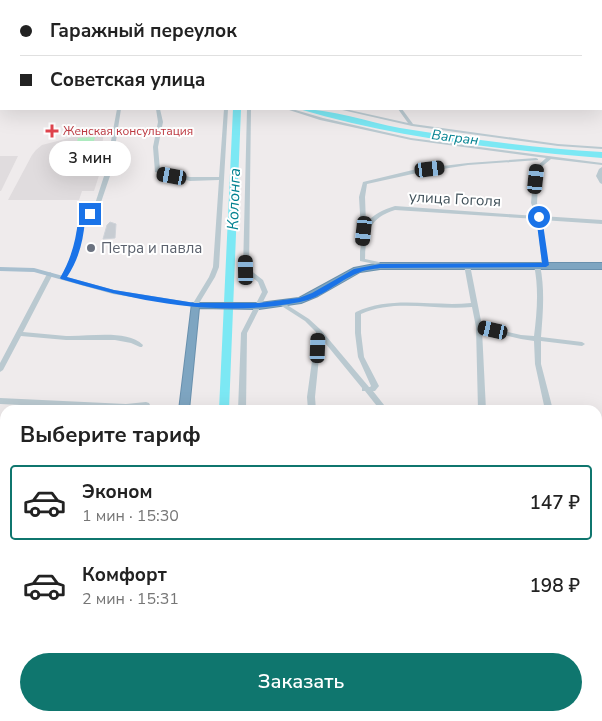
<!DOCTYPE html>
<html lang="ru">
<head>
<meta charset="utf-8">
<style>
	:root { --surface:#fff; --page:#f2f2f2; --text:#222; --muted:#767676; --line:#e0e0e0; --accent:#0f766e }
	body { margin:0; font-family:"Nunito Sans",sans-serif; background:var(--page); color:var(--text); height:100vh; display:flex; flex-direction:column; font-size:19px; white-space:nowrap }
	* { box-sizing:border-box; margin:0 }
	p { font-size:16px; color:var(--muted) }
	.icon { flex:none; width:28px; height:28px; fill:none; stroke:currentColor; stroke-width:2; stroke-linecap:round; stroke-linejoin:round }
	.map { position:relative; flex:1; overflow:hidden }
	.sheet { position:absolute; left:0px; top:405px; width:602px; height:316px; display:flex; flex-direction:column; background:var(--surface); border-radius:15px 15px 0 0; box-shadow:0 5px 20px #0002 }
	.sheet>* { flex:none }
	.hud { position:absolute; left:0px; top:0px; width:602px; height:110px; box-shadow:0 5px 20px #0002; display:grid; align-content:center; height:110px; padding:0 20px; background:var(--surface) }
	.end { position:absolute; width:22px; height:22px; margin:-11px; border:6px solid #1a73e8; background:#fff; box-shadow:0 0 0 2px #fff }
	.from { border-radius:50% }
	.bubble { position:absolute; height:35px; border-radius:18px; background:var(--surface); box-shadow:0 5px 20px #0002; font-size:16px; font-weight:600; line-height:35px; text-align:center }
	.car { position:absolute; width:15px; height:30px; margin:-15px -8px; border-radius:6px; box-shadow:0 0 4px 1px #0007; background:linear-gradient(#222 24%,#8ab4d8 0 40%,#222 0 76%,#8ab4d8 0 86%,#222 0) }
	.hud b { display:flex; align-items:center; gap:18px; height:48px; font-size:19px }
	.hud b+b { border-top:1px solid var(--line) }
	.hud i { width:12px; height:12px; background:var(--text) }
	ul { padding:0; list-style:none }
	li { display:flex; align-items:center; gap:15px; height:75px; margin:0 10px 8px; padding:0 10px; border:2px solid transparent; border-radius:5px }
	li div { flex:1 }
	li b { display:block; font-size:19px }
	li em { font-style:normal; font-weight:600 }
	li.active { border-color:var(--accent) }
	li>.icon { width:45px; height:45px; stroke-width:1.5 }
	h2 { padding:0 20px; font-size:22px; line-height:60px }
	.button { display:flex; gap:10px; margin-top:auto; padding:10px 20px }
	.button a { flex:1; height:58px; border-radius:30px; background:var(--accent); color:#fff; font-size:20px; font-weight:600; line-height:58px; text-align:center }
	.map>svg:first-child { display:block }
</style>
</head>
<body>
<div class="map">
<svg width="602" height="721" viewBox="0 0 602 721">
	<rect width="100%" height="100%" fill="#efebec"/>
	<path fill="#e0dcde" d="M104,129L101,158L102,166L94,191H82L79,200H8L32,155L36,150L42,145Z
		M0,156H18L1,191H0Z"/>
	<path fill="#b4f3c6" d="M95,137L94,141H98L97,147L72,148L73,143L77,142L78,138Z"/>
	<path fill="#7ce8f4" d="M233,109H241L229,410H219Z
		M299,109C333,109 367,122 400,128C467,139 535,148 602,152V158C501,150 397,138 299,109Z"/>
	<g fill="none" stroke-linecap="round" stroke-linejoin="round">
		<path stroke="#7ce8f4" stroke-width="2.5" d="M521,716L525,721"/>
		<path fill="#7ce8f4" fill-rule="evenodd" d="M601,102H602V104H601Z"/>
	</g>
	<path fill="#c7ccd2" stroke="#cfd3d9" d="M110,222L116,224L115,238L103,239L107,225Z"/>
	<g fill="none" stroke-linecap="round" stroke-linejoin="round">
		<g stroke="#6990ad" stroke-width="2">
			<path id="highway" d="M380,263H602V269H380L360,272L318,296L301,303L259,309L199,308L189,410H179L192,303H259L299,298L354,268Z
				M5,677V693L0,695V679Z"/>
		</g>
		<path fill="#bac9d0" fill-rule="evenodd" d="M175,0H179L180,1H176Z
			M202,0H207L208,1H204Z
			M0,35H1V38H0Z
			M0,41H1V43H0Z
			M601,106H602V108H601Z
			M0,108L4,109L0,110Z
			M117,109H121L111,173L98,211L84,221C82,242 77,261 65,279H61L60,278C71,260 77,241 78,220L93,210L105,173Z
			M156,109H160L163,122L158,147L160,170L190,177H219L224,109H228L219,267L215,277L198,305L195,307L192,305L209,277L213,267L219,180L190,181L155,172L153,147L158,122Z
			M247,109H251L249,269L263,280L268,292L247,333L246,410H238L241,333L262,292L258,282L243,270Z
			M286,109H292L323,118L411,138L602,163V165L551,159L539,169L537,203L541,216L602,220V224L542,220L548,265L545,267L542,265L537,219L395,210C369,218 366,233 365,259L379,262L383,266L380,268L375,264L360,261V251L363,232L361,231L359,197L363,182L417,169L468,163L536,158L538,159V160L468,165L417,173L367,184L365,197L366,224C373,214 383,210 395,206L536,216L531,203L534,169L546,158L411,140L320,120Z
			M338,109H345L408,123L398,109H402L413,124L558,144L602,147V149L558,146L412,126Z
			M602,167V184L600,183L596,176L599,169Z
			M467,263L470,265L482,326L521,335L534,336C537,312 539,289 534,265L537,263L540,265C545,290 543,312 541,337L582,342L585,344L582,346L541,341V364L553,410H545L535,364L534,341L521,339L482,330L486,410H478L476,327L472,307C435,311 396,298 361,314V333L364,357L379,386L375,391H373L388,410H380L365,391H362V388L321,338L315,397L316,410H308L307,397L316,332L305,321L280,305L279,304L280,303H284L309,319L321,330L369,387H370L371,386L358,357L355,333V313L356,312C393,295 432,307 471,303L464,265Z
			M50,272L53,274L23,332C37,333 52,335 66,336C89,337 126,329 143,345L142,347H140L131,343L115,340H66L21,336L3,370L0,372V363L47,274Z
			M0,398L126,404L146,402L149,403L150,405L149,407L146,408L126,410L0,404Z
			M598,489L602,490V496L598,495Z
			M0,504H5V510H0Z
			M0,582L5,583V591L0,590Z
			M602,626V636L598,637V628Z
			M598,696L602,698V710L598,708Z
			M211,716H221L219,721H209Z
			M376,716H388L390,721H378Z"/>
		<path fill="#a8bfcf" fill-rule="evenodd" d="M0,267L34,268L114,290L195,303L199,305L195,307L113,294L34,272L0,271Z"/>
		<use href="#highway" fill="#7ea5c1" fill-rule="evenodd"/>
	</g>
	<path fill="#1a73e8" d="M90,212L93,214L85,221C83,241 79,259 67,277L114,290L195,303H259L299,298L312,293L354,269L380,264L542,263L536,217L539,215L542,217L549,265L546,267L380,268C373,269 364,270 358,273C338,281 322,298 300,302C221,318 137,302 61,279L60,278C71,259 76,241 78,220Z"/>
	<path fill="#e0444e" stroke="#fff" stroke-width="2" d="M49.5 123.5h5v5h5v5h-5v5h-5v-5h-5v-5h5z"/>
	<circle fill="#6b7280" stroke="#fff" stroke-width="2" cx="91" cy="248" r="5"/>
	<g text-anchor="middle" stroke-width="4" stroke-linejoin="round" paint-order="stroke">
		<g font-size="12" fill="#be3a42" stroke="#fff" text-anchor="start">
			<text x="63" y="135">Женская консультация</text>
		</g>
		<g font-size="14" font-style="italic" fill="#038291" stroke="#fff">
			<text transform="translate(455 137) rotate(7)" y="5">Вагран</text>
		</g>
		<g font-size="15" fill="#42525b" stroke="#fff">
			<text transform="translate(455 199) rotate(3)" y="5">улица Гоголя</text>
		</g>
		<g font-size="15" fill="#5b616d" stroke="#fff" text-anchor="start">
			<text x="101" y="253">Петра и павла</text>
		</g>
		<g font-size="16" font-style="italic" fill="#038291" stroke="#fff">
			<text transform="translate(233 199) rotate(-88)" y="6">Колонга</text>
		</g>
	</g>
</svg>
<i class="end from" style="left:539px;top:217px"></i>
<i class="end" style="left:90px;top:214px"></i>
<div class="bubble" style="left:49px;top:141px;width:82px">3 мин</div>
<i class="car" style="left:430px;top:169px;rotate:83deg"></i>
<i class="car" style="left:172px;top:176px;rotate:280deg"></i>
<i class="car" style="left:536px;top:179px;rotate:6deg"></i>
<i class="car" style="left:364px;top:231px;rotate:186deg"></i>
<i class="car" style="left:246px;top:270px;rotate:359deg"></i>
<i class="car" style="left:493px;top:330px;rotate:283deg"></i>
<i class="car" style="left:318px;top:348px;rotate:2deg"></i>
<div class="hud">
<b><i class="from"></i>Гаражный переулок</b>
<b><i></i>Советская улица</b>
</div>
<section class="sheet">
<h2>Выберите тариф</h2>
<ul>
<li class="active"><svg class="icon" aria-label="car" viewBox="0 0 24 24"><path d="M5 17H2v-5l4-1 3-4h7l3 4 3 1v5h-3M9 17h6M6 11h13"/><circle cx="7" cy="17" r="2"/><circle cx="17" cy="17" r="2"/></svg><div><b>Эконом</b><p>1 мин · 15:30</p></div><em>147 ₽</em></li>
<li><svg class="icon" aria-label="car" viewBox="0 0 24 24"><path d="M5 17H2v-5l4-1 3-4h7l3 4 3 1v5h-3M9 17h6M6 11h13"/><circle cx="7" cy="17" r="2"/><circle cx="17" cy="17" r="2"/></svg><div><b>Комфорт</b><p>2 мин · 15:31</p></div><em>198 ₽</em></li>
</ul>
<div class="button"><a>Заказать</a></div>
</section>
</div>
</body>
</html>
